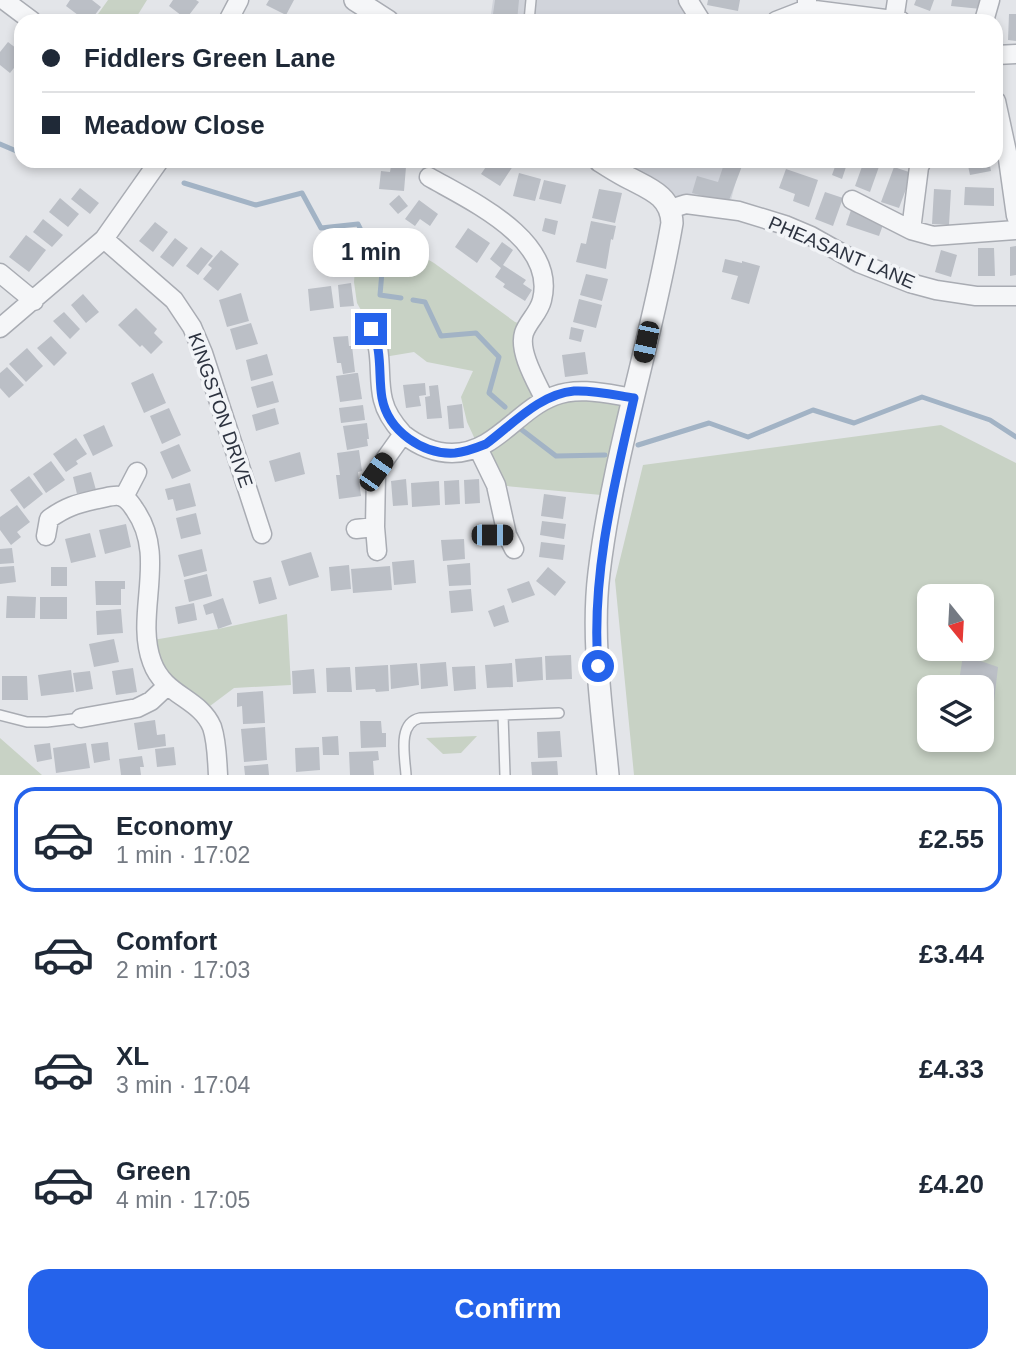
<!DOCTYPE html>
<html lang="en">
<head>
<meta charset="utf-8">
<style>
	:root { --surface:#fff; --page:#f2f2f3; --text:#1f2937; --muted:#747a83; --line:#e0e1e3; --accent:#2563eb }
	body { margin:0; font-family:Arial,sans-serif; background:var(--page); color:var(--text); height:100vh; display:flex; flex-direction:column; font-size:26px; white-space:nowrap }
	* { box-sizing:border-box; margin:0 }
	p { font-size:23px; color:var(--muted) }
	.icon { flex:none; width:38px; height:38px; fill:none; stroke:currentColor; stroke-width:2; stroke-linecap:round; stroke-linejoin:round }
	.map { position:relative; height:775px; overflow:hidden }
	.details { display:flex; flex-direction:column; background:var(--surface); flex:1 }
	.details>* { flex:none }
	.hud { position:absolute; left:14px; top:14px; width:989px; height:154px; border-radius:21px; box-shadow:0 4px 10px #0003; display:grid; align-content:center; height:154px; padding:0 28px; background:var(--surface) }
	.needle { width:46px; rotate:162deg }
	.tools { position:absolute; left:917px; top:584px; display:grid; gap:14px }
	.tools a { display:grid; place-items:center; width:77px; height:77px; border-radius:14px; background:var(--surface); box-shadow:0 4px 10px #0003; font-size:35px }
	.end { position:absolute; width:32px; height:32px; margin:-16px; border:9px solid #2563eb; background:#fff; box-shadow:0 0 0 4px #fff }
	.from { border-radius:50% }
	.bubble { position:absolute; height:49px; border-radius:21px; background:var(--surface); box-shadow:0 4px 10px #0003; font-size:23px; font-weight:600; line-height:49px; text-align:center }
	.car { position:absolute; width:21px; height:42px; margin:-21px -10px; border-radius:9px; box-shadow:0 0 5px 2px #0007; background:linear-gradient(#222 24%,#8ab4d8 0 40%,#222 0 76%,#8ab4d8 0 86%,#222 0) }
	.hud b { display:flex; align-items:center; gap:24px; height:66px; font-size:26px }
	.hud b+b { border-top:2px solid var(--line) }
	.hud i { width:18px; height:18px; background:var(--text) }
	ul { padding:12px 0 0; list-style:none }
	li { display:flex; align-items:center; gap:21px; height:105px; margin:0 14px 10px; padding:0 14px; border:4px solid transparent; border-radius:21px }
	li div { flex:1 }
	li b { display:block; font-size:26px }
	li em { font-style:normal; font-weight:600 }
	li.selected { border-color:var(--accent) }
	li>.icon { width:63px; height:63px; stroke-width:1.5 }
	.primary-button { display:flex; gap:14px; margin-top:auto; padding:14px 28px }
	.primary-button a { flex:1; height:80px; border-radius:21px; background:var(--accent); color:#fff; font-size:28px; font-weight:600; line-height:80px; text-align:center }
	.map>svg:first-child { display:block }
</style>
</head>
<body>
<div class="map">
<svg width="1016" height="775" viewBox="0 0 1016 775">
	<rect width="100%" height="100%" fill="#e3e5e9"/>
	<path fill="#d1d4db" d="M493,0H678L688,21H490Z
		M600,161H741L729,208L686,204Z"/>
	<path fill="#c8d2c5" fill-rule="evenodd" d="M108,0H147L134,21H93Z
		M410,239L417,253L434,263L515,322L528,326L524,333L545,399L634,398L612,496L496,485L467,422L461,397L473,371L427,362L414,352L378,358L375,335L357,303L354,282L356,256Z
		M941,425L1016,463V775H634L615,580L643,465ZM929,597H982V649H929ZM929,688H982V740H929Z
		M287,614L291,685L234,688L202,712L177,694L147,641L218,629Z
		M477,736L461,753L443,754L426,738Z
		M0,738L42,775H0Z"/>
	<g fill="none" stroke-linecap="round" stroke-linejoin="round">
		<path stroke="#a2b3c5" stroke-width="5" d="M0,144L21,153
			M184,183L256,205L302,193L321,228L358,224L382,272L380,295L401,298
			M413,300L425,302L441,336L476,333L499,357L489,393L505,407
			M522,430L556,456L605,455
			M638,445L709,423L748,437L813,410L854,423L922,397L990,420L1016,437"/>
	</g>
	<path fill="#bbbfc6" d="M70,0H92L101,7L90,21H86L66,6Z
		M173,0H196L199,2L186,19L169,6Z
		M269,0H294L286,15L266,5Z
		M495,0H519L517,21H492Z
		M708,0H740L738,11L707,5Z
		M916,0H934L930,11L914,5Z
		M952,0H982L981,9L951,6Z
		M1009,14H1016V41L1008,40Z
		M8,42L21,52V59L10,73L0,65V52Z
		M490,161H506L513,166L500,186L481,174Z
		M725,161L742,166L728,203L692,193L697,176L718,182Z
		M837,161H848L842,179L832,175Z
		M864,161H881L870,192L855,186Z
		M967,161H989L991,171L970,175Z
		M391,166L406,167L404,191L379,189L381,171L390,172Z
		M894,167L912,173L899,208L881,202Z
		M786,169L818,180L809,207L793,201L795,194L779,188Z
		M519,173L541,179L535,201L513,196Z
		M544,180L566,185L561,204L539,199Z
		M965,187L994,188V206L964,205Z
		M80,188L99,203L90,214L71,199Z
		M599,189L622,193L615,223L592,218Z
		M934,189L951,190L949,225L932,224Z
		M825,192L843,198L833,226L815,219Z
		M399,195L408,206L398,214L389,204Z
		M60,198L79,214L68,227L49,212Z
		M419,200L438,214L430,226L420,219L415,226L405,219Z
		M851,210L884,222L879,236L846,225Z
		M545,218L558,221L555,235L542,231Z
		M43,219L63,235L52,247L33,232Z
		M591,221L616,226L613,240L611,239L606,269L576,262L581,243L586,244Z
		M155,222L168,232L153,252L139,241Z
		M468,228L490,243L477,263L455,247Z
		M26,235L46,250L29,272L9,257Z
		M175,238L188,248L173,267L160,257Z
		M502,242L513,250L503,265L526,280L523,284L532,290L525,301L503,287L505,284L495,277L501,268L490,259Z
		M1016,246V275L1010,276V247Z
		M201,247L213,256L198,275L186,266Z
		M978,248H994L995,276H978Z
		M221,250L239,264L218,291L203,279L212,268L208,265Z
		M941,250L957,255L951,277L935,272Z
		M725,259L742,263V261L760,266L749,304L731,299L738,276L722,272Z
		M586,274L608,279L602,301L580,295Z
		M351,283L354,306L340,307L338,285Z
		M331,286L334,308L310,311L308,289Z
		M241,293L249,321L227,327L219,300Z
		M83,294L99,312L86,323L71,305Z
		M579,299L602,305L596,328L573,322Z
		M136,308L157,329L154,333L163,342L151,354L142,345L140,347L118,325Z
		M64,312L80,329L70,339L53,321Z
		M251,323L258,344L236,350L230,329Z
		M571,327L584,330L581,342L569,339Z
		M51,336L67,353L54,366L37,348Z
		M348,336L349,346H352L355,372L343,374L341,363H337L333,337Z
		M27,348L43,366L26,382L9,364Z
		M585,352L588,374L565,377L562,355Z
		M267,354L273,375L251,381L246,360Z
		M7,367L24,385L9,398L0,388V373Z
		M153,373L166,403L144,413L131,383Z
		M356,373H358L362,399L340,402L336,376Z
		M273,381L279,402L257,408L251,387Z
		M425,383L426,395L419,396L421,406L406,408L403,385Z
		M438,385L442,418L427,419L425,397L430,396L429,386Z
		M462,404L464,428L449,429L447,406Z
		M363,405L365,420L341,423L339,408Z
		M169,408L181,435L162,444L150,416Z
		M275,408L279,424L256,431L252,415Z
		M367,423L369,439H367L368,446L347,450L343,426Z
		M104,425L113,446L93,456L83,435Z
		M76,438L87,454L76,461L78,464L66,472L53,454Z
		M179,444L191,471L172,479L160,452Z
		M359,450L362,471L358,472L361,496L339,499L336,475H340L337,453Z
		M300,452L305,474L275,482L269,461Z
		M51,461L65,480L46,493L33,474Z
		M91,472L96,490L77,494L73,477Z
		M29,476L43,494L24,509L10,490Z
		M406,479L408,505L393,506L391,481Z
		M479,479L480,503L465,504L464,480Z
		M459,480L460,504L445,505L444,481Z
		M439,481L440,505L412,507L411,483Z
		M190,483L196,506L176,511L173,499L168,500L165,489Z
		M544,494L566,497L563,519L541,516Z
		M17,505L30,522L17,532L21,537L11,545L0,530V517Z
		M196,513L201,534L181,539L176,518Z
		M542,521L566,524L564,539L540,535Z
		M126,524L131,547L105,554L99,530Z
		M90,533L96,557L71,563L65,539Z
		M464,539L465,559L443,561L441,540Z
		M541,542L565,545L563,560L539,557Z
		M12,548L14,563L0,564V549Z
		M202,549L207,571L184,577L178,555Z
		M311,552L319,577L289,586L281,561Z
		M414,560L416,583L394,585L392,562Z
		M470,563L471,585L449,586L447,565Z
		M349,565L351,589L331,591L329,567Z
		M14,566L16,582L0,584V567Z
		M390,566L392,590L353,593L351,569Z
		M51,567H67V586H51Z
		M548,567L566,582L555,596L536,581Z
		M207,574L212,596L189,602L184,580Z
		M271,577L277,599L259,604L253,581Z
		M95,581H125V589H121V605H96Z
		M529,581L535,595L512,603L507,589Z
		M471,589L473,611L451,613L449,591Z
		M7,596L36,597L35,618H6Z
		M40,597H67V619H40Z
		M223,598L232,624L218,629L213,613L206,615L203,605Z
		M194,603L197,620L178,624L175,607Z
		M504,605L509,622L494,627L488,611Z
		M121,609L123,633L97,635L96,611Z
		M114,639L119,662L94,667L89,644Z
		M571,655L572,679L546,680L545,656Z
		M963,655L998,667L994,702L982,700V688H958Z
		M542,657L543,680L517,682L515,659Z
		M446,662L448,686L421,689L420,664Z
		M417,663L419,685L391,689L390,665Z
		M512,663L513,687L487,688L485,665Z
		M388,665L389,691L376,692L375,689L356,690L355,667Z
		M475,666L476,689L454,691L452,667Z
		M350,667L352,692H327L326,668Z
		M133,668L137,692L116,695L112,671Z
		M314,669L316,693L293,694L292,671Z
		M71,670L74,692L41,696L38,675Z
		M90,671L93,689L76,692L73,673Z
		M2,676H27L28,700H2Z
		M263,691L265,723L243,724L242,706L237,707V693Z
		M155,720L157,735L165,734L166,746L138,750L134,723Z
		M360,721H381L382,733H386V747L361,748Z
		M265,727L267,760L244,762L241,729Z
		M560,731L562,757L538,758L537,732Z
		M338,736L339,755H323L322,737Z
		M108,742L110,760L94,763L91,744Z
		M50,743L52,759L37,762L34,745Z
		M86,743L90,768L56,773L53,748Z
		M174,747L176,765L157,767L155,749Z
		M319,747L320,770L296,772L295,748Z
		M378,751L379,760L373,761L374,775H350L349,752Z
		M142,756L144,767H140L141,775H121L119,759Z
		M557,761L558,775H532L531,762Z
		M268,764L269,775H245L244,766Z"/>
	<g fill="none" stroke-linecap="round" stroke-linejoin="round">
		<g stroke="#a9acb3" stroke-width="12">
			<path id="service" d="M529,21L531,0
				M0,715L27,722H47L81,718
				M503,715L559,713
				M406,775C405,757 397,723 420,718L503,715L505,775"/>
		</g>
		<g stroke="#a9acb3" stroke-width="21">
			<path id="minor" d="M4,0L32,21
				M688,0L701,21
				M807,9L901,21
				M894,20L897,0
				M228,21L239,0
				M776,21L807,9V0
				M984,21L990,0
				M996,55L1016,54
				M996,101L1007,152L1016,216
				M922,161L919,167L911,230L933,236L1016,230
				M429,177C471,201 557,240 542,300C539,313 528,321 524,333C518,352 537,383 545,400
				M852,200L911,230
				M670,209L686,204L739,211L785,225L811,236L859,263L910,283L936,290L976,296H1016
				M104,239L174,300L192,327L203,353L262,534
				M0,273L34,301
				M0,328L104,239L159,161
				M371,329C384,350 377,377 383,400C386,413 394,424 403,434
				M478,448L496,485L507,535L514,549
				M124,497L137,472
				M356,529L375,527
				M46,536L49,519C67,506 77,504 98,499C105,498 113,495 119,496C127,497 131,504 135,510C168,557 134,614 152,662C164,696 200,698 212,727C217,742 217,759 218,775
				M377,551L375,527L376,472L403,434C417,445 433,453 452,453C495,453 517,410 554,396C579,386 608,394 634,398
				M81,718L137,708L151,701L167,686"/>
		</g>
		<g stroke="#a9acb3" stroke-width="24">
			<path id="tertiary" d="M355,0L388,21
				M600,161C610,167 619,173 629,178C650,189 671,196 672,223C652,340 613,455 599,573C591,638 602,710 608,775"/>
		</g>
		<use href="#service" stroke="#f5f6f8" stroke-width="9"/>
		<use href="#minor" stroke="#f5f6f8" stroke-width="18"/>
		<use href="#tertiary" stroke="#f5f6f8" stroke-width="21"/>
	</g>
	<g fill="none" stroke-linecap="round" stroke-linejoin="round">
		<path stroke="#2563eb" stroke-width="9" d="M371,329C383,349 378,376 382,398C388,431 423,455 455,453C466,452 476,448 486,444C513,424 540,394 574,391C594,390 615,395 634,398C614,486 591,575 598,666"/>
	</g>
	<g text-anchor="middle" stroke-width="7" stroke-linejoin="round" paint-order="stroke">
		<g font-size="19" fill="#2d3340" stroke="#f2f4f7">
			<text transform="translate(842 252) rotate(23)" y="7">PHEASANT LANE</text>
			<text transform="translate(221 410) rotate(71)" y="7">KINGSTON DRIVE</text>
		</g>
	</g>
</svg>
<div class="tools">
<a><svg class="needle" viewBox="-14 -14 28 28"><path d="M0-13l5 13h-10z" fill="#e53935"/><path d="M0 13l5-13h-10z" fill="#747a83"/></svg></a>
<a><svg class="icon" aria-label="layers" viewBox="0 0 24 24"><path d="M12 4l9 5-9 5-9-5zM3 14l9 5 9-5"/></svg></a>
</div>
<i class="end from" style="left:598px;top:666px"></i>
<i class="end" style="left:371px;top:329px"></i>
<div class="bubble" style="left:313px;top:228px;width:116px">1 min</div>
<i class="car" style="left:646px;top:342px;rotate:192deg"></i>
<i class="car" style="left:376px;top:472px;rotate:35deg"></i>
<i class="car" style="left:492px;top:535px;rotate:90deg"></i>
<div class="hud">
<b><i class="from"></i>Fiddlers Green Lane</b>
<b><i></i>Meadow Close</b>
</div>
</div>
<section class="details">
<ul>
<li class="selected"><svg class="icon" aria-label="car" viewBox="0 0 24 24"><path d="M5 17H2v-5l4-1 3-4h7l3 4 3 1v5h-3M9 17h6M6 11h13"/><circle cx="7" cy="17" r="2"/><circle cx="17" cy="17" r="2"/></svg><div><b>Economy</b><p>1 min · 17:02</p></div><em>£2.55</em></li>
<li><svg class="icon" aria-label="car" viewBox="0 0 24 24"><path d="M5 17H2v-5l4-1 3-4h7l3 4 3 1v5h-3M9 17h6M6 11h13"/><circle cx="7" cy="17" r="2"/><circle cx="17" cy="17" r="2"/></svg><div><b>Comfort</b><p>2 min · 17:03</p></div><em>£3.44</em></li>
<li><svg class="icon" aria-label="car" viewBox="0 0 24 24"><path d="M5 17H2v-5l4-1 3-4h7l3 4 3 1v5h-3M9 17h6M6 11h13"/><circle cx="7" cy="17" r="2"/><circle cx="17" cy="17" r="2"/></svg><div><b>XL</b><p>3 min · 17:04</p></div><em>£4.33</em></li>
<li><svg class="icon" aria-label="car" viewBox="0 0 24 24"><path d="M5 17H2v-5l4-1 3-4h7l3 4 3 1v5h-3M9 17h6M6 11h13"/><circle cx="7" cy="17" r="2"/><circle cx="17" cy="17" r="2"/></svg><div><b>Green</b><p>4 min · 17:05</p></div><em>£4.20</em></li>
</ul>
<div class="primary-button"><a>Confirm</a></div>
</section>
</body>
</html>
